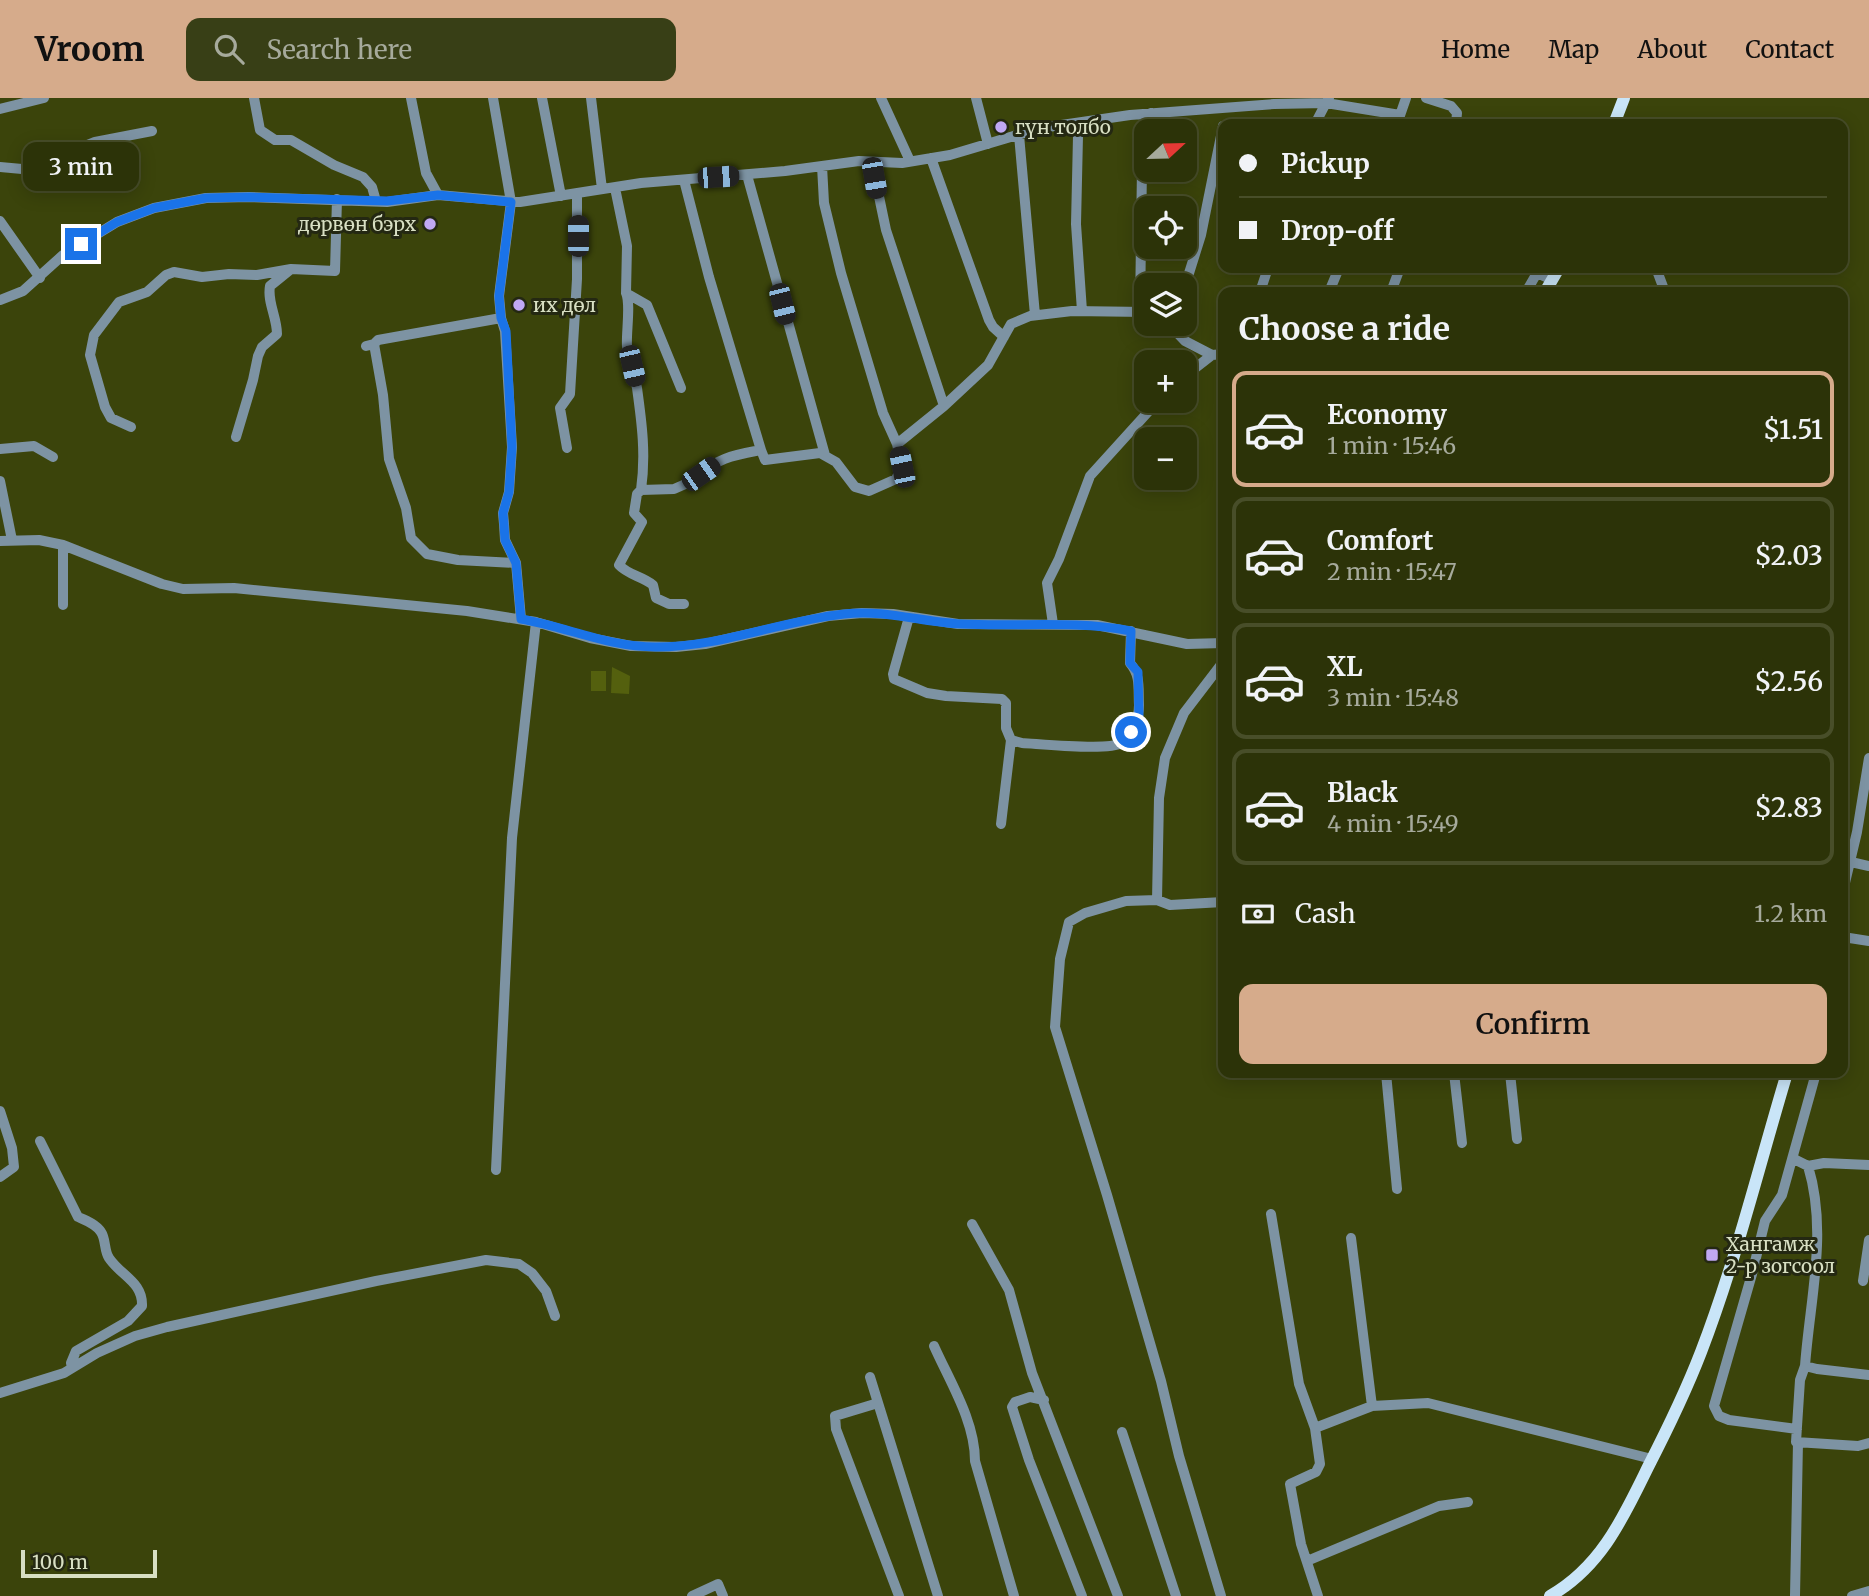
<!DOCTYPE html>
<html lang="en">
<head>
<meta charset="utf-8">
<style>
	:root { --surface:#2c3308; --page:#383f16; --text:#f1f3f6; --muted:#a6aa9c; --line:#484e29; --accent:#d6ab8b }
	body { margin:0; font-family:Merriweather,serif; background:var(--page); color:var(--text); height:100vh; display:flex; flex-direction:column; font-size:26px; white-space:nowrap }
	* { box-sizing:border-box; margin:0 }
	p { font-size:23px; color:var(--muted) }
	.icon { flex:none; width:38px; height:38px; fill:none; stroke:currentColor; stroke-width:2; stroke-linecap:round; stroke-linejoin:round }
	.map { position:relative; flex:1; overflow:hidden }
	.side { position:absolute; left:1218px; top:189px; width:630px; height:791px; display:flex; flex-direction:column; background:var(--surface); border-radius:14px; box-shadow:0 4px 18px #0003,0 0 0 2px var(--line) }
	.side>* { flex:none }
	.banner { position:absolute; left:1218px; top:21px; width:630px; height:154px; border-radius:14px; box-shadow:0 4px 18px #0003,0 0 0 2px var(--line); display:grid; align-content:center; height:154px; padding:0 21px; background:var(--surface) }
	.needle { width:46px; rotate:68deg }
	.controls { position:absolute; left:1134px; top:21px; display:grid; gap:14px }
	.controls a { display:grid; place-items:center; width:63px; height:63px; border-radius:14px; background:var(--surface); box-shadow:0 4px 18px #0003,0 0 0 2px var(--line); font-size:35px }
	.scale { position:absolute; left:21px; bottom:18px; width:136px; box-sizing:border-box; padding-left:7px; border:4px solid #d8dfc3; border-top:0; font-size:19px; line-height:24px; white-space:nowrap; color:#d8dfc3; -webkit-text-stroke:5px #242812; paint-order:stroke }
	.end { position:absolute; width:32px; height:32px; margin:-16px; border:9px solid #1a73e8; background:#fff; box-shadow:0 0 0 4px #fff }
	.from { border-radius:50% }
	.bubble { position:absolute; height:49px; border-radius:14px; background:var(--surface); box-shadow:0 4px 18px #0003,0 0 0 2px var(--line); font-size:23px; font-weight:600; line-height:49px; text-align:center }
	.car { position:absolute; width:21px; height:42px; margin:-21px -10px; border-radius:9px; box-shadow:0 0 5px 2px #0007; background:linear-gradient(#222 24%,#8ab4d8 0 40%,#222 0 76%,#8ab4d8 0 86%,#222 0) }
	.banner b { display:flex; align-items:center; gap:24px; height:66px; font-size:26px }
	.banner b+b { border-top:2px solid var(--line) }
	.banner i { width:18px; height:18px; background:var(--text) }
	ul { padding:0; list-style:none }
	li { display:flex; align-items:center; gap:21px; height:116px; margin:0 14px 10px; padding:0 7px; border:4px solid var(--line); border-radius:14px }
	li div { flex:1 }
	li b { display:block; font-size:26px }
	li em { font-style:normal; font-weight:600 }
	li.selected { border-color:var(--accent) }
	li>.icon { width:63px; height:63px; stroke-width:1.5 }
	h2 { padding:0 21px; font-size:32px; line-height:84px }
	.pay { display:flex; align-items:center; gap:18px; height:77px; padding:0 21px; font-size:26px }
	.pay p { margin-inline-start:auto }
	.action { display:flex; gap:14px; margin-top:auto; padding:14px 21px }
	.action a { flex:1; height:80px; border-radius:14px; background:var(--accent); color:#111; font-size:28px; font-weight:600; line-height:80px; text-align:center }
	header { display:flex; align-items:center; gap:42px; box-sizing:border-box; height:98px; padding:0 35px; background:var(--accent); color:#111 }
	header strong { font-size:33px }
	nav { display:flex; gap:38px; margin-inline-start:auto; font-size:24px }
	.search { width:490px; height:63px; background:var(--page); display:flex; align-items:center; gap:18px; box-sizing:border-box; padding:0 24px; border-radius:14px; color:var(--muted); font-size:26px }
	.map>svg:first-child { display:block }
</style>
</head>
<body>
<header>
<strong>Vroom</strong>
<div class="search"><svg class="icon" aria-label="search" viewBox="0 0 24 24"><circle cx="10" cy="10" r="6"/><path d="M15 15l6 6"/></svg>Search here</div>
<nav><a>Home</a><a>Map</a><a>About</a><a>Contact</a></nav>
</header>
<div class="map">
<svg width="1869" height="1498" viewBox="0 0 1869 1498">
	<rect width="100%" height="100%" fill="#3b440b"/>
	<path fill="#54600e" d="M612,569L630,578L629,596L611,595Z
		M591,573H606V593H591Z"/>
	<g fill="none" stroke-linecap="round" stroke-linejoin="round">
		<path stroke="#7d93a3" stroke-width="10" d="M254,0L260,32L275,42H291L334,67L363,79L372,89L376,103
			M411,0L426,75L438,97
			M493,0L511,104L499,198L501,220L505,233L512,349L509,394L503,415L504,426L505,442L516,465L521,521
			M542,0L561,98
			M591,0L602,91
			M881,0L910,63
			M976,0L988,46
			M1426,0L1451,8L1457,15L1456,26
			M0,11L44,0
			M1315,26L1326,5L1400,17
			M1397,26L1406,0
			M1019,37L1035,217
			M931,60L989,222L993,229L1004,239
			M872,65L886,132L944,308
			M822,68L824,105L841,175L883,315L897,346
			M0,69L22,71L36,68L95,44L152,33
			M747,77L825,357
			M684,82L709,179L761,352
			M615,90L627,148L626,195C631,205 626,235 627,248C628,262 634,276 637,290C642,326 646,357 641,392L674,391L699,380C712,360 740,356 761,352L765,362L820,355L836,364L855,389L869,393L896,381L902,369L897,346L944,308L988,267L1011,226L1030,218L1072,213L1146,214
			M0,123L40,180
			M1533,170L1537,175L1552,182
			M1656,170L1665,194
			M1185,188L1201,137L1223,28
			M1260,194L1268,170
			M1329,194L1339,170
			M1391,194L1400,170
			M1526,194L1537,175
			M626,195L647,207L681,290
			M0,202L23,193L63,157L117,124L154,110L206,100L249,99L387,104L438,97L520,104L641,85L785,73L859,63L902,65L950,57L1041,30L1130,17L1274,6L1326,5L1329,0
			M1082,213L1076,126L1078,38L1082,24
			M1140,213L1142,69L1145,22L1151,15
			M1169,226L1185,243L1212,257
			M374,246L383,297L389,361L406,410L411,440L427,456L458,462L516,465
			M366,248L374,246L378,242L501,220
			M1185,278L1212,257L1223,256
			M131,329L111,320L105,309L90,257L94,237L119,204L147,194L166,177L174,174L202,179L229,176L257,177L291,171
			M236,339L253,282L258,258L262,249L277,236C277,219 267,204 270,188L291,171L335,173L337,101
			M567,350L560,310L570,296L577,181V96
			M0,351L34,348L53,359
			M0,383L12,442
			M641,392L637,396L634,415L642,424L619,467C628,477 642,478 653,487L656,500L669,506H684
			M0,443L39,442L63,447L162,486L183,491L234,490L467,513L536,524L590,540L631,548L676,549L705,546L828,518L862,515L893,516L958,526L1097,527L1187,546L1223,545
			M63,507V447
			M909,519L893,576L894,581L927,595L946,598L1002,601L1006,605V630L1011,642L1022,645C1041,646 1109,653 1121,645C1133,638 1139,619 1139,607C1138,590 1141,578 1130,565L1131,533
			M1053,526L1047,485L1059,461L1090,378L1158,303
			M1001,726L1011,642
			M1851,764L1869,768
			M1843,793L1857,734L1869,660
			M1157,802L1159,700L1165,660L1184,615L1223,564
			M1843,839L1869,843
			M1386,975L1397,1091
			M1454,975L1462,1045
			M1510,975L1517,1041
			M0,1013L12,1050L14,1069L0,1079
			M40,1043L78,1119C85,1122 96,1126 101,1134C106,1141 104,1153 109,1160C121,1178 143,1184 142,1208L128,1223L76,1253L71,1265L72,1269
			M1794,1061L1808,1068C1828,1134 1810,1200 1805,1268L1817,1271L1869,1277
			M1808,1068L1824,1065L1869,1067
			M496,1072L512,740L536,524
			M1271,1116L1299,1286L1315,1330L1320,1366L1316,1374L1290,1386L1301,1446L1318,1498
			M972,1126L1009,1192L1032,1275L1118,1498
			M1351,1140L1372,1308
			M1863,1183L1869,1142
			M934,1248C950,1284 975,1323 975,1363L1014,1498
			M1805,1268L1800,1282L1796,1344L1858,1348L1869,1345
			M870,1279L938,1498
			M0,1295L64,1275L97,1255L135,1238L167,1229L376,1183L486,1162L519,1166L532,1175L546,1193L555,1218
			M1044,1302L1030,1299L1015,1304L1012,1309L1029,1362L1082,1498
			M878,1305L835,1318L836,1331L899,1498
			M1315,1330L1372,1308L1428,1305L1652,1361
			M1797,1331L1729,1322L1719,1318L1714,1308L1752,1176L1765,1123L1782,1097L1816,975
			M1122,1334L1176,1498
			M1307,1463L1439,1408L1468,1404
			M692,1498L718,1486L723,1498
			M1221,1498L1179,1358L1161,1283L1107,1097L1055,929L1060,861L1069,824L1085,815L1126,803L1157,802L1170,807L1223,804
			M1795,1498L1798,1344
			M1852,1498L1869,1493"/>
		<path stroke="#c9e5f8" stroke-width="12" d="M1614,26L1624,0
			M1545,194L1559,170
			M1550,1498C1601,1469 1623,1420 1648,1369C1667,1332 1686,1293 1701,1254C1736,1163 1759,1068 1787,975"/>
	</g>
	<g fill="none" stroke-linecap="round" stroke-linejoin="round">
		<path stroke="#1a73e8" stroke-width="9" d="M81,146L117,124L154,110L206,100L249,99L387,103L438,97L511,104L499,198L501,220L506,233L512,349L509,394L503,415L504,426L505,442L516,465L521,521C567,529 608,549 656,549C721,549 780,523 844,516C884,511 921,524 961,526C1018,529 1074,522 1131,533L1130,565L1138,574L1139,617L1131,634"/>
	</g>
	<g fill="#c0a8f4" stroke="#242812" stroke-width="2.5">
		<circle cx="1001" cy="29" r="7"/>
		<circle cx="430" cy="126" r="7"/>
		<circle cx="519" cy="207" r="7"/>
		<rect x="1705" y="1150" width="14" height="14" rx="3.5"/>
	</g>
	<g text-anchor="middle" stroke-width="6" stroke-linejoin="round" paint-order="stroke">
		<g font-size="19" fill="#d8dfc3" stroke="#242812" text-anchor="start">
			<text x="1015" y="36">гүн толбо</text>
			<text x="416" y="133" text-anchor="end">дөрвөн бэрх</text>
			<text x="533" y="214">их дөл</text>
			<text x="1726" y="1153">Хангамж<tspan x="1726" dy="22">2-р зогсоол</tspan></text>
		</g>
	</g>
</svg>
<div class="controls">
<a><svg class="needle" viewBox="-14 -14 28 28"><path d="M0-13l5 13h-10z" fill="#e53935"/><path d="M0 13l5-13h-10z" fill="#a6aa9c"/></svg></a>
<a><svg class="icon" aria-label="locate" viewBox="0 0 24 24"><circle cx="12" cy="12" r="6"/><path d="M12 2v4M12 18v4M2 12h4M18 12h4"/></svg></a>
<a><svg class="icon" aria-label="layers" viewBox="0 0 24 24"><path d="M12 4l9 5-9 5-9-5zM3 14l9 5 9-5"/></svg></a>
<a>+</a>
<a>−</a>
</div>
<div class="scale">100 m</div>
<i class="end from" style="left:1131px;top:634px"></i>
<i class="end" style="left:81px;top:146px"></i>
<div class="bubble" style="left:23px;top:44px;width:116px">3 min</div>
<i class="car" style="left:718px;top:79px;rotate:86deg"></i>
<i class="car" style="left:874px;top:80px;rotate:170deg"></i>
<i class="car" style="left:578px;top:138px;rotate:0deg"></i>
<i class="car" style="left:782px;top:206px;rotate:166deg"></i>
<i class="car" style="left:632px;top:268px;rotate:167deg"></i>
<i class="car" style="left:902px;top:369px;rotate:348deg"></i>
<i class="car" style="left:701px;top:376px;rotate:55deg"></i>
<div class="banner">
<b><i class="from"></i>Pickup</b>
<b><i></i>Drop-off</b>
</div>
<section class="side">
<h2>Choose a ride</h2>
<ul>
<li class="selected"><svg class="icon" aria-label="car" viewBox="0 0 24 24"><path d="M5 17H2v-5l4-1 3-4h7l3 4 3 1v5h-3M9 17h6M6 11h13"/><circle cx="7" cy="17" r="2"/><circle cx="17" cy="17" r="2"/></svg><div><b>Economy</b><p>1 min · 15:46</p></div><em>$1.51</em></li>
<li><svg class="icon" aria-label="car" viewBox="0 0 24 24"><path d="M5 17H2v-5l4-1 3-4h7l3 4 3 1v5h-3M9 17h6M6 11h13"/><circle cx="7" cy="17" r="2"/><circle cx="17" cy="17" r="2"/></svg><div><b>Comfort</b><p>2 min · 15:47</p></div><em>$2.03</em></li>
<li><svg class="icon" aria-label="car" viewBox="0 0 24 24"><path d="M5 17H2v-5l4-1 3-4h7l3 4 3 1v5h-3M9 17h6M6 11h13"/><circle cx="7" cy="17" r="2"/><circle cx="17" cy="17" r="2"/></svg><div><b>XL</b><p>3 min · 15:48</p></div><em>$2.56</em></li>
<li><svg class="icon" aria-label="car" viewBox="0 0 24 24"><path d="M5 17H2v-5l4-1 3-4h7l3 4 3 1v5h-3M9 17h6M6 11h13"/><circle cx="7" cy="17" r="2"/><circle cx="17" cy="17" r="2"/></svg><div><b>Black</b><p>4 min · 15:49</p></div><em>$2.83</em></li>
</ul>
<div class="pay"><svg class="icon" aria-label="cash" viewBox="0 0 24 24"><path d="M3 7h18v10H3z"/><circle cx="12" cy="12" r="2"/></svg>Cash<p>1.2 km</p></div>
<div class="action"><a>Confirm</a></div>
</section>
</div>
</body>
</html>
